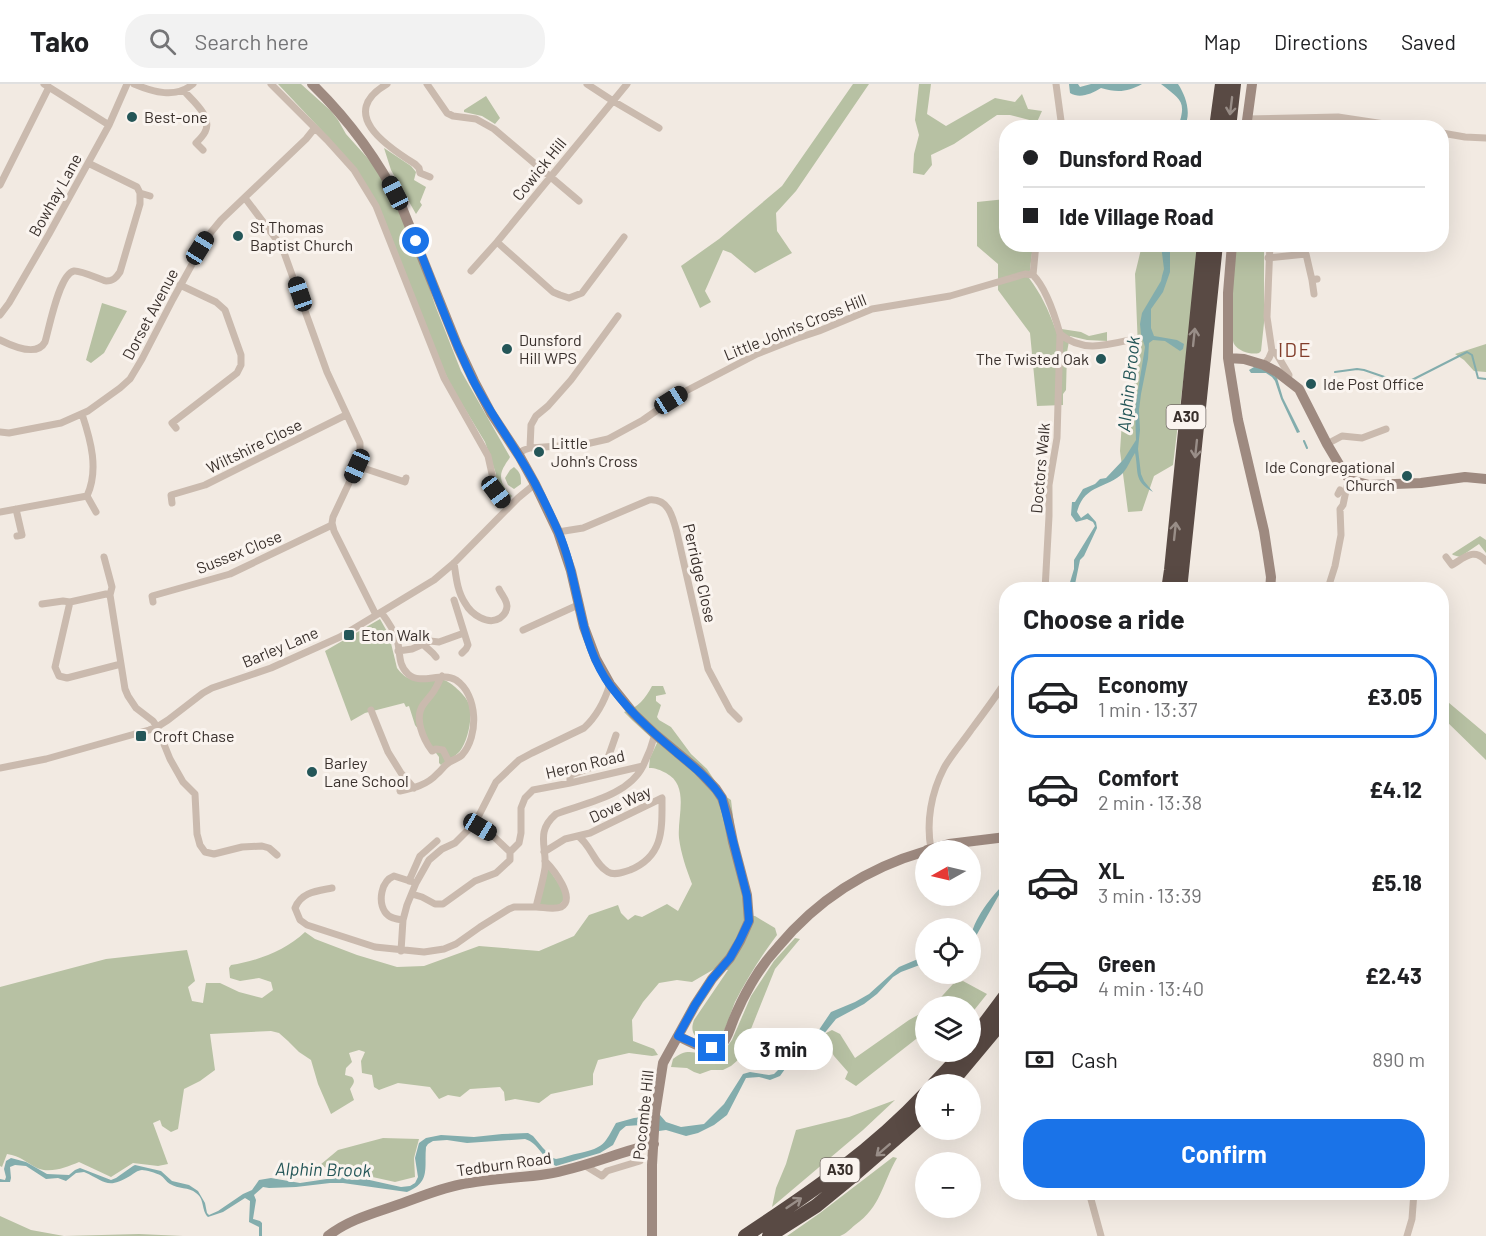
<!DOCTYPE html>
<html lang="en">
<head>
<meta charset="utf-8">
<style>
	:root { --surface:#fff; --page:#f2f2f2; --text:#202124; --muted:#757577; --line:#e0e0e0; --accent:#1a73e8 }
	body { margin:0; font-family:Barlow,sans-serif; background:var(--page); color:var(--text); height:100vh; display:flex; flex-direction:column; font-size:22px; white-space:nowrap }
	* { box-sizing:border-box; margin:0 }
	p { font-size:20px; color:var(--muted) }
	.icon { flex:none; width:33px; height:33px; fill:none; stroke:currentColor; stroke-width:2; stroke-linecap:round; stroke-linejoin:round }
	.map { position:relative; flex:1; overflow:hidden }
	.drawer { position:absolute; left:999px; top:498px; width:450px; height:618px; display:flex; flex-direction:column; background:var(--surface); border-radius:24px; box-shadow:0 6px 24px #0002 }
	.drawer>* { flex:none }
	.guide { position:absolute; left:999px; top:36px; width:450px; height:132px; border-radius:24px; box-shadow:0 6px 24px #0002; display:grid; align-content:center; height:132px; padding:0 24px; background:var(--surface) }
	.needle { width:39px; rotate:262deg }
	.tools { position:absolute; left:915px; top:756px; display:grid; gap:12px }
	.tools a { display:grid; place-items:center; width:66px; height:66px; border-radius:50%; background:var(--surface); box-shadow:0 6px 24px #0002; font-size:30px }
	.end { position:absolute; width:27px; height:27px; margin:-14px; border:8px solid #1a73e8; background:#fff; box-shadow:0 0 0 3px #fff }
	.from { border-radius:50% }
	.bubble { position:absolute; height:42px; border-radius:21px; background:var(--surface); box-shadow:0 6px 24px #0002; font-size:20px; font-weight:700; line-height:42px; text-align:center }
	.car { position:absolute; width:18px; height:36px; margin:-18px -9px; border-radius:8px; box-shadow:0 0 4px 2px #0007; background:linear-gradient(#222 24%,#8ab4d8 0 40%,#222 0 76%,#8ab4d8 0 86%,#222 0) }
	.guide b { display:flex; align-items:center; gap:21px; height:57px; font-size:22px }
	.guide b+b { border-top:2px solid var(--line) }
	.guide i { width:15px; height:15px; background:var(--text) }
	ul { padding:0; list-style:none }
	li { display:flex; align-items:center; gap:18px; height:84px; margin:0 12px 9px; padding:0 12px; border:3px solid transparent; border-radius:24px }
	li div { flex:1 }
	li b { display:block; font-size:22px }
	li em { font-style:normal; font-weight:700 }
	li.current { border-color:var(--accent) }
	li>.icon { width:54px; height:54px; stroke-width:1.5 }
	h2 { padding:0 24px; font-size:27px; line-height:72px }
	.pay { display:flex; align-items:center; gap:15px; height:66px; padding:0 24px; font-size:22px }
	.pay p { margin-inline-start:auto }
	.button { display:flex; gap:12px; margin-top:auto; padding:12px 24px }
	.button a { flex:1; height:69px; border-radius:24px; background:var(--accent); color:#fff; font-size:24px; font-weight:700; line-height:69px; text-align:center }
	header { display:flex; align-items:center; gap:36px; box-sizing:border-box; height:84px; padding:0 30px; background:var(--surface); border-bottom:2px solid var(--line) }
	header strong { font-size:28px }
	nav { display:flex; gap:33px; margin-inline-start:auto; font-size:21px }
	.search { width:420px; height:54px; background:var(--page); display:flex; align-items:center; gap:15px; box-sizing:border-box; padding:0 21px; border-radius:24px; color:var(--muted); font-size:22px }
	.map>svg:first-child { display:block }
</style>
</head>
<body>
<header>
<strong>Tako</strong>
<div class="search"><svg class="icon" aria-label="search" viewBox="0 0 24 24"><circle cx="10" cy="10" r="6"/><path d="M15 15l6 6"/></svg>Search here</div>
<nav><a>Map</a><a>Directions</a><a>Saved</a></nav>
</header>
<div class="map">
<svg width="1486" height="1152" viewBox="0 0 1486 1152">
	<rect width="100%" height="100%" fill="#f2eae2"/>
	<path fill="#b7c1a3" d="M278,0H301L331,27L338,36L346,50L372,79L392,111L419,173L435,221L461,287L510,373C509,376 506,378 505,381C497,393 502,402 512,412L508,416H505L497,404L496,390L485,358L451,302L441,280L383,132L327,52Z
		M853,0H869L796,107L776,129L777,147L792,169L755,189L731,169L723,166L705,207L711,218L700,224L681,182L719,155L782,102Z
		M919,0H931L927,30L946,42L995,14L1015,18L1022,10L1028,25L1042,27L1037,38L1010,31H997L954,60L931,71L932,81L924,91L913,89L914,70L919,51L915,36Z
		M486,12L500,34L495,40L482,32L464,28V26Z
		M384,64L411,82L416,88L414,96L426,103L420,118L422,121L416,130L391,86Z
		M1006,115V160L1033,161L1029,194C1041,210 1048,225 1055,244L1081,248L1089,252L1107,248V257L1087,256L1070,252L1067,268L1066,306L1063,310V321L1037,322L1030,249L998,206V180L977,162V118Z
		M1142,161H1198L1191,232L1173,381L1154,392L1142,427L1128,428L1120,367L1124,308L1134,300L1138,264L1135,190Z
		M1235,161H1264V239L1261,267L1259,269C1252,271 1239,268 1234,260C1229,250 1234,177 1235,161Z
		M102,219L127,227L104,269L91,279L86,276Z
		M1486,260V288L1474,287L1464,276L1455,270Z
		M514,383C521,389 521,392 521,400L514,405L508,401L505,394L510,386Z
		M1480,452L1486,456V469L1479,460L1460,473L1453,471L1452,470Z
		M380,535L389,551L397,584C413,606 426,589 444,596C451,598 465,611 468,618C474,630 468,657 460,667C455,673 447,676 441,681L439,679V673L415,641L409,622L406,623L404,619L365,629L351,637L325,567Z
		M652,602H663L666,610L656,612V617L661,621L657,633L659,636L671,643L691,670L707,685L725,712L731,716L745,831L755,832L775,844L777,851C761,872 747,895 735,918C730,930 727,947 717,955C710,960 701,959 696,953C691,947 692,942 694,936L728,886L716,884L692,898L677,896L659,899L643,918L632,936L633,957L654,965L658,971L652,972L629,969L598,976L593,990V1001L551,1010L539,1019L515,1015L505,1017L504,1008L500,1003L470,1005L460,1013L448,1011L439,1015L430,1003L398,999L379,1006L374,1003L372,991L362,989L361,977L365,968L359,966L349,969L352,978L346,984L345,991L352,993C356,998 353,1000 350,1005L354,1016L331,1030L318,1000L311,976L299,968L288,957L279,949L271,947L210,950L215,986L200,997L184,1005L178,1045L171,1048L162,1042L160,1036L153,1039L168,1080L158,1082L133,1079L111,1093L79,1078C67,1083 50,1090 37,1084C25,1078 21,1072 7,1070L2,1083L0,1082V903L106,875L187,866L195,897L188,903L192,917L203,919L206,899H220L239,908L262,914L273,906L271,898L259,894L240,897L230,894L229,884L231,881C258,877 286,866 305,848L315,855L357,871L397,883L424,882L479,862L539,867L574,852L589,831L618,821L621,829L628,836L635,831L642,833L667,820L678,827L692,800C686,784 681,770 679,754C677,732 690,702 666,689C660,686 656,684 649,684L650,674L657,659L633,637L624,628C639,623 645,615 652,602Z
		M1442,613L1486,650V676L1442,633Z
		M548,784L563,806L564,816L559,821H540L539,819Z
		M795,854L800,855L775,885L749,950L738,967V976L731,982L723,986H711L700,990L694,988L687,984L671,983L673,975C688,962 696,971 713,971C714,971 722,969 723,968L732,956L751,912L774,877Z
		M963,897L987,910L971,930L970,922H933L953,900Z
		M925,927V948L856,1002L845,995L848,988L834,972L822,951L832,946L840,950L855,974L909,936Z
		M895,1016L863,1046L772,1123L776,1104L786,1080L796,1046L849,1033Z
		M383,1054L419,1055L414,1074L415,1093L395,1098L368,1092L348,1094L320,1081L338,1066Z
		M893,1073L897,1074C882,1100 881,1123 855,1141C850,1145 846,1150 840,1152H787L820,1129Z
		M0,1132L31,1146L64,1152L139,1150L183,1152H0Z"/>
	<path fill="#83adad" d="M1069,0H1078L1080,3L1091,0H1142C1128,8 1117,9 1101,4C1091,10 1080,15 1070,9Z
		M1161,0H1178C1186,12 1192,30 1184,43H1178C1187,17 1181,16 1161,0Z
		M1161,161H1170V188L1163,208L1151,225V244L1154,252L1177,256L1184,260L1183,265L1180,267L1165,257L1153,256L1149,259L1148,275L1141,310L1139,326L1140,346L1138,365L1141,390L1144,397L1153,408C1133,396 1139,389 1135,369C1131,375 1128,383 1123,389C1107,405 1084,400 1077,428L1081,434L1088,429L1096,438L1097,444L1084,472L1080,476L1074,505H1068L1074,485V476L1095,442L1093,438L1087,435L1076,438L1071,431L1072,418H1075L1083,405L1095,400L1100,395L1106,394L1124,375L1136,356L1135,325L1145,263L1141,250L1140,240L1142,229L1161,197L1162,192L1164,185Z
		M1260,282L1277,294L1283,314L1300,348L1297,349L1281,315L1275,297L1272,293L1266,289H1251L1249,286L1254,283Z
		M1006,798V804L999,811L976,852L971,857C970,839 993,810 1006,798Z
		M925,872V879L901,888L893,893L877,910L864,920L836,935L806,972L798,979L785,985L780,992L770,996L759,993L746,994L727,1031L714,1041L698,1049L686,1052L666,1046L659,1047L649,1045L641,1041L626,1042L620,1047L613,1061L600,1069L556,1082C543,1076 539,1059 525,1055L467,1059L447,1056L433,1057L428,1060L426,1063C424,1084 431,1098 407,1108L343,1099H330L296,1103L269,1104L263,1103L254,1111L256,1116L253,1135L260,1137L262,1139V1152H259V1143L249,1138L250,1117L245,1114L223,1128L208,1133C201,1126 205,1115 196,1109C189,1103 178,1105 170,1100C166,1098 164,1093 160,1091C156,1089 146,1086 142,1086C138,1086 133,1090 130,1092C107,1106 105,1097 84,1088L76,1089L66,1097L58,1094L46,1095L26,1082L15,1081L10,1083L11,1094L10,1098H0V1095L5,1096L6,1093L4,1085L6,1077L11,1074L26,1078L47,1090L69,1091L75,1086L80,1084L111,1096L116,1094L133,1082L135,1081L161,1087L172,1097L189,1101L198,1107L205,1119L207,1129L209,1131L218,1127L243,1110L252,1106L259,1096L271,1094L300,1099L340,1093L352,1096L365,1095L401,1103L410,1102L415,1099L418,1093L415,1074L419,1059L426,1054L441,1051L474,1053L502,1050L528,1049L533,1052L543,1064L553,1074L556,1075C564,1074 572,1070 580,1069C604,1064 605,1059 616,1039L634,1034L660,1031L666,1038L681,1043L704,1040L724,1020L743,990L750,988L769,991L774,990L786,978L798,972L806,965L831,928L855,918L869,910L899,883Z"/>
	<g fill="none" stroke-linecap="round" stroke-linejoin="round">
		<path stroke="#83adad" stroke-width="2" d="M1335,288L1357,285L1364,286L1402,299L1408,298L1467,268L1472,271L1478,294L1486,295
			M1304,357L1307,364"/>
		<path stroke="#cabaae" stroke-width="7" d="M44,0L109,41
			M134,0C153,8 176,15 193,0
			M271,0L327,56L354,86L376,122L444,294L488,372L496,408L508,424
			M387,0C337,29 386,62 415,80L419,84L420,89L430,93
			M427,0L447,29L453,32L476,35L494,45L579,117
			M587,0L613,17L659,44
			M1056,0L1062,44
			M184,7C193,17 213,33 205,48C203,52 199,56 196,59L203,66
			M1247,35L1338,33L1411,44
			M1258,43V44
			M1442,49L1465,53L1486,54
			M88,79L137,103L140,109L150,112
			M0,101L49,3
			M245,114L282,163L327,288L360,359V373L357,382L333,433L332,439L334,447L376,531
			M497,158L553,208L560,211L569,214L582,209L624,153
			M1268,174L1306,170L1312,196L1317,195
			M471,187L497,158L627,0
			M1033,191C1046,204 1055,232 1060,250L1057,354L1049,401V432L1045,506
			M1033,191L1036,160
			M1312,196L1314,210
			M0,231L9,219L49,150L109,41L127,0
			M1060,250C1083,269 1107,261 1134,255
			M0,256C12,262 37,273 45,258C49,245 59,190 74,187C80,186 99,195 106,197C113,197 116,194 120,188L140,120V109
			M1272,267L1276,269L1289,291L1288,297
			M1264,281L1269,274L1272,267L1267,233L1270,160
			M176,344L172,339L237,289L241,281V271L225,226L216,218L180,201
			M0,348L9,349L61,339L88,327L120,304L130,295L142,275L173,215L207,153L221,136L306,55L314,45
			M1327,360L1342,352L1362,354L1386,345
			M530,364L531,341L536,332L548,322L571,296L618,232
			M518,370L524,366L530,364L586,360L608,355L643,336L682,309L757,270L795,255L819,247L872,225L950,212L1025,190L1033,191
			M357,382L405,398L406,394
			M1338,410L1340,406
			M87,412L96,428
			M172,419L171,411L205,401L346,331
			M16,425L22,451L17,452
			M0,428L87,412C99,386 91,357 82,330
			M558,448L583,444L649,416C669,414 673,434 677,449L708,585L730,626L739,635
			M104,473L112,503L110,511L125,605L128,612L136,624L153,637L157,643L170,675L183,698L195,710L197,750L200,761L205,768L214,770L242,763L262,762L269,764L277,771
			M1446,473L1452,481C1464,474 1474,463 1486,477
			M454,479C456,492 457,507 465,519C471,530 488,542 500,534C504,531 507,527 507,522C507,516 501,510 499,505
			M1324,506L1329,501L1335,482L1341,451L1340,425L1343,421L1347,402L1350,396
			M454,516L468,561L466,565L462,569
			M70,518L55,583L59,592L67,594L121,580
			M153,518L152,512L230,490L332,441
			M42,520L63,517L70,518L106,510L110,511
			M381,528C387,536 394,546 397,556C401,567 397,580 408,590C421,602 441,587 456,596C478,611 479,652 462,671C458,675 451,676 447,680C443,683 441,687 437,690C427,701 414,704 400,707
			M523,546L578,521
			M423,560C427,565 432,567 436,573
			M398,567L412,565L430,557L439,558L464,549
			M442,592C439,596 438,601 435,605C432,611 427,615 423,621C414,634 423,655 432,667L436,665L443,666L449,678
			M371,626L388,668L401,689L414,704
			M0,684L46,675L149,646L157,643L168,636L203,609L212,604L271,584L340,553L434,496L454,479L518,414L535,400
			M570,699V694L571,691L603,679L609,671L616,651
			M475,739L491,750L510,768
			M931,765C926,738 931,709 944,684C951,671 962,659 971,646C983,630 995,614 1006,597
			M510,768L519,759L521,749V724L525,714L533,706L570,699L643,682L650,666L655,650
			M544,768L565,755L590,749L662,714C662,745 664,772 630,786C623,788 615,792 608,788C594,780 591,761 578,752
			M409,797L420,772L437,757
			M332,804C317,807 301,808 295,824L300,836L307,841L375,863L424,868L444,865L456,860L480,843L509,825L514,823H536C539,810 543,797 545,784C547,762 535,748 556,730C585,719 628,712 643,682
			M412,810L422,813L435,820H443L475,797L496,789L510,776V768
			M536,823C543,823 554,826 561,823C577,815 553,785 545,777
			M403,836C396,835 389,834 385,828C378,817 381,797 394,792L416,799
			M401,867L403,836L407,821L416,799L429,776L442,765L455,759L475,739L496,698L519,676L532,669L584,644C596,633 605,616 610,600
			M584,1081L602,1092L607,1087L640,1077
			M1089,1108L1101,1152
			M1407,1152L1412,1135L1414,1108"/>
		<path stroke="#9e8a80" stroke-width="10" d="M312,0C348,35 378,76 401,121L458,263L474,297L491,329L520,373L535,400L558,448L571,487L584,543L596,575L610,600L634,630L655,650L698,686L716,705L722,714L727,729L733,758L747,811L749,837L740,857L730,874L712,895L695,921L663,979L655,1030L652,1081V1152
			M1246,44L1252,0
			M1232,160L1228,209V274L1238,336L1264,447L1271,493L1270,506
			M1228,274L1244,275L1264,281L1277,288L1299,305L1327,360L1343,387L1350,396L1369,401L1421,399L1465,393L1486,395
			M927,766L949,760L1006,753
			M678,952C689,957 709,970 721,961C727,956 730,944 733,937C738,924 744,912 751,900C759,886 768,874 778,863C817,816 867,784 926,767
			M328,1152C349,1135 378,1128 403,1119C425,1111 447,1102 469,1099C495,1094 522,1094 547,1090C584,1084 618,1068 654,1060"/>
		<path stroke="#594a44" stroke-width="14" d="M1216,44L1222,0
			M1229,44L1234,0
			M1168,506L1171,486L1204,160
			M1180,506L1216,160
			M970,959L1006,911
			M934,1000L964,968
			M950,1000L1006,933
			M745,1152C809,1110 873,1066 926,1009
			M769,1152L816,1122L854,1091L915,1038L926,1027"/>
	</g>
	<defs><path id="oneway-shaft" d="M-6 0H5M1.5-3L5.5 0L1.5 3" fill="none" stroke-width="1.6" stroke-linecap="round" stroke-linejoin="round" transform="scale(1.5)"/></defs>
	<g stroke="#998e88">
		<use href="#oneway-shaft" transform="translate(1231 22) rotate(97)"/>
		<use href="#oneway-shaft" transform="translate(1194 253) rotate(-84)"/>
		<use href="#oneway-shaft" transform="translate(1196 365) rotate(96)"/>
		<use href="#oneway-shaft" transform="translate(1175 447) rotate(-84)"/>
		<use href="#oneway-shaft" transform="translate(883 1066) rotate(139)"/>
		<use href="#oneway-shaft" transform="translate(794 1119) rotate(-34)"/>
	</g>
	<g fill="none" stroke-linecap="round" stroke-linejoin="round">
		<path stroke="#1a73e8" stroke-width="8" d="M416,157C435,204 452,255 475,300C489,326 505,349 520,374C535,397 547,422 558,447C579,494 577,549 605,594C624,623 651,647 677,669C694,683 710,696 722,714L747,812L749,837L740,856L730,874L712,895L695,921L678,952L704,963L712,964"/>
	</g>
	<g fill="#245658" stroke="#faf4ef" stroke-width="2">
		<circle cx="132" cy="33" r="6"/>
		<circle cx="238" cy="152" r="6"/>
		<circle cx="507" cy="265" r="6"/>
		<circle cx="1101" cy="275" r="6"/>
		<circle cx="1311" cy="300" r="6"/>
		<circle cx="539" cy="368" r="6"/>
		<circle cx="1407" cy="392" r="6"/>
		<rect x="343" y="545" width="12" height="12" rx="3"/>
		<rect x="135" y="646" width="12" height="12" rx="3"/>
		<circle cx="312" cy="688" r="6"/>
	</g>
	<g text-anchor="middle" stroke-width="6" stroke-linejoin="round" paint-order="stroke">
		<g fill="#faf4ef" stroke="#736b66" stroke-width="1.5">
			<rect x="1166.5" y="321" width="39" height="24" rx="4.5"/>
			<rect x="820.5" y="1074" width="39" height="24" rx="4.5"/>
		</g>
		<g font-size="15" font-weight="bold" fill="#39302c">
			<text x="1186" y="338">A30</text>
			<text x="840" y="1091">A30</text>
		</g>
		<g font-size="16" fill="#39302c" stroke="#faf4ef" text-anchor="start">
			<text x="144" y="39">Best-one</text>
			<text x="250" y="149">St Thomas<tspan x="250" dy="18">Baptist Church</tspan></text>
			<text x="519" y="262">Dunsford<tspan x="519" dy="18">Hill WPS</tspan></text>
			<text x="1089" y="281" text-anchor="end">The Twisted Oak</text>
			<text x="1323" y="306">Ide Post Office</text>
			<text x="551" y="365">Little<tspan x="551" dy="18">John's Cross</tspan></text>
			<text x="1395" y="389" text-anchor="end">Ide Congregational<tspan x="1395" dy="18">Church</tspan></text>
			<text x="361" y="557">Eton Walk</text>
			<text x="153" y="658">Croft Chase</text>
			<text x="324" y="685">Barley<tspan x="324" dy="18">Lane School</tspan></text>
		</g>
		<g font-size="16" fill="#39302c" stroke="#faf4ef">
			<text transform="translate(539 85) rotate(-51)" y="6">Cowick Hill</text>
			<text transform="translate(55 111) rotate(-61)" y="6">Bowhay Lane</text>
			<text transform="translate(150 230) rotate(-62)" y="6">Dorset Avenue</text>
			<text transform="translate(795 243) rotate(-22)" y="6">Little John's Cross Hill</text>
			<text transform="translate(254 362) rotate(-26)" y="6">Wiltshire Close</text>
			<text transform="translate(1040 384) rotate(-85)" y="6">Doctors Walk</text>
			<text transform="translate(239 468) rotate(-22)" y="6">Sussex Close</text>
			<text transform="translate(700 489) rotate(77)" y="6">Perridge Close</text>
			<text transform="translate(280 563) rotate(-23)" y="6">Barley Lane</text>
			<text transform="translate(585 680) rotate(-13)" y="6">Heron Road</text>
			<text transform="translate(620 720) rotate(-25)" y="6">Dove Way</text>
			<text transform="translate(643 1031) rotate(-84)" y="6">Pocombe Hill</text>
			<text transform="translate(504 1080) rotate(-8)" y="6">Tedburn Road</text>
		</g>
		<g font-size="18" font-style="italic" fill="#245658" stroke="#faf4ef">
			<text transform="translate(1129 300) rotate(-84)" y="6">Alphin Brook</text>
			<text transform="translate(323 1086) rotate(1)" y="6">Alphin Brook</text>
		</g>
		<g font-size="20" letter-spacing="1.5" fill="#823d2b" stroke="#faf4ef">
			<text x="1295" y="273">IDE</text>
		</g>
	</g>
</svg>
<div class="tools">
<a><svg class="needle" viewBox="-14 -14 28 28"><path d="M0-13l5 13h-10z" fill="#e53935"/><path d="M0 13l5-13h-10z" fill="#757577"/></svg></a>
<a><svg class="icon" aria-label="locate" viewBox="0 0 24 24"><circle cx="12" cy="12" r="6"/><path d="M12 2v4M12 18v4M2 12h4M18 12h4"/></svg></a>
<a><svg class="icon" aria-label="layers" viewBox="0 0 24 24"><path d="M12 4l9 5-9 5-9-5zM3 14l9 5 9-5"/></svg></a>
<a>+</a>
<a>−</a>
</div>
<i class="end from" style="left:416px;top:157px"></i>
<i class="end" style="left:712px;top:964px"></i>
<div class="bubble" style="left:734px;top:944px;width:99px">3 min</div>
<i class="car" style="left:395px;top:109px;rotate:333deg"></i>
<i class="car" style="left:200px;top:164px;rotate:32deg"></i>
<i class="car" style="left:300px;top:210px;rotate:341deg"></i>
<i class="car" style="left:671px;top:316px;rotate:58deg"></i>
<i class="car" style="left:357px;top:382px;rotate:204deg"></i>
<i class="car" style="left:496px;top:408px;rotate:143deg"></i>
<i class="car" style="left:480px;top:743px;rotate:121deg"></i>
<div class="guide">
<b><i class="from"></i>Dunsford Road</b>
<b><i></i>Ide Village Road</b>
</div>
<section class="drawer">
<h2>Choose a ride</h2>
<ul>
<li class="current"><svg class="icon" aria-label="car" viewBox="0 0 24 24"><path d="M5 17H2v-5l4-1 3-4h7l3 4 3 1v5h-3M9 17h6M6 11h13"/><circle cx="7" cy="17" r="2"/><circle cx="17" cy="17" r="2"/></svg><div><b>Economy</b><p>1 min · 13:37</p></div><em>£3.05</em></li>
<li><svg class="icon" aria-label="car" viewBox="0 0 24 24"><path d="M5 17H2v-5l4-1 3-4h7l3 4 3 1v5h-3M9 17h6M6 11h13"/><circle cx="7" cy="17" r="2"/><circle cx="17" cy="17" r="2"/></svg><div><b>Comfort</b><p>2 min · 13:38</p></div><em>£4.12</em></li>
<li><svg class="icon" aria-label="car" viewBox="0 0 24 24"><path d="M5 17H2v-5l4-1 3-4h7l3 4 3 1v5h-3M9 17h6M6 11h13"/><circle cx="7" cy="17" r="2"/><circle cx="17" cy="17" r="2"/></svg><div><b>XL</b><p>3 min · 13:39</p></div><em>£5.18</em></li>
<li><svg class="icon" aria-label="car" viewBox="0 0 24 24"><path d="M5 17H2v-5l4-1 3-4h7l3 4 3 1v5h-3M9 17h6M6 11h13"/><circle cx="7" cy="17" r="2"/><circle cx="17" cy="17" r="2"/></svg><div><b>Green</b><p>4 min · 13:40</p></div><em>£2.43</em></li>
</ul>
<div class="pay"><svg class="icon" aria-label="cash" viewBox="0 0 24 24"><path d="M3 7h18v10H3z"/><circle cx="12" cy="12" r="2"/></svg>Cash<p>890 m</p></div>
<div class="button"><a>Confirm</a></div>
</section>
</div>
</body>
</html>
